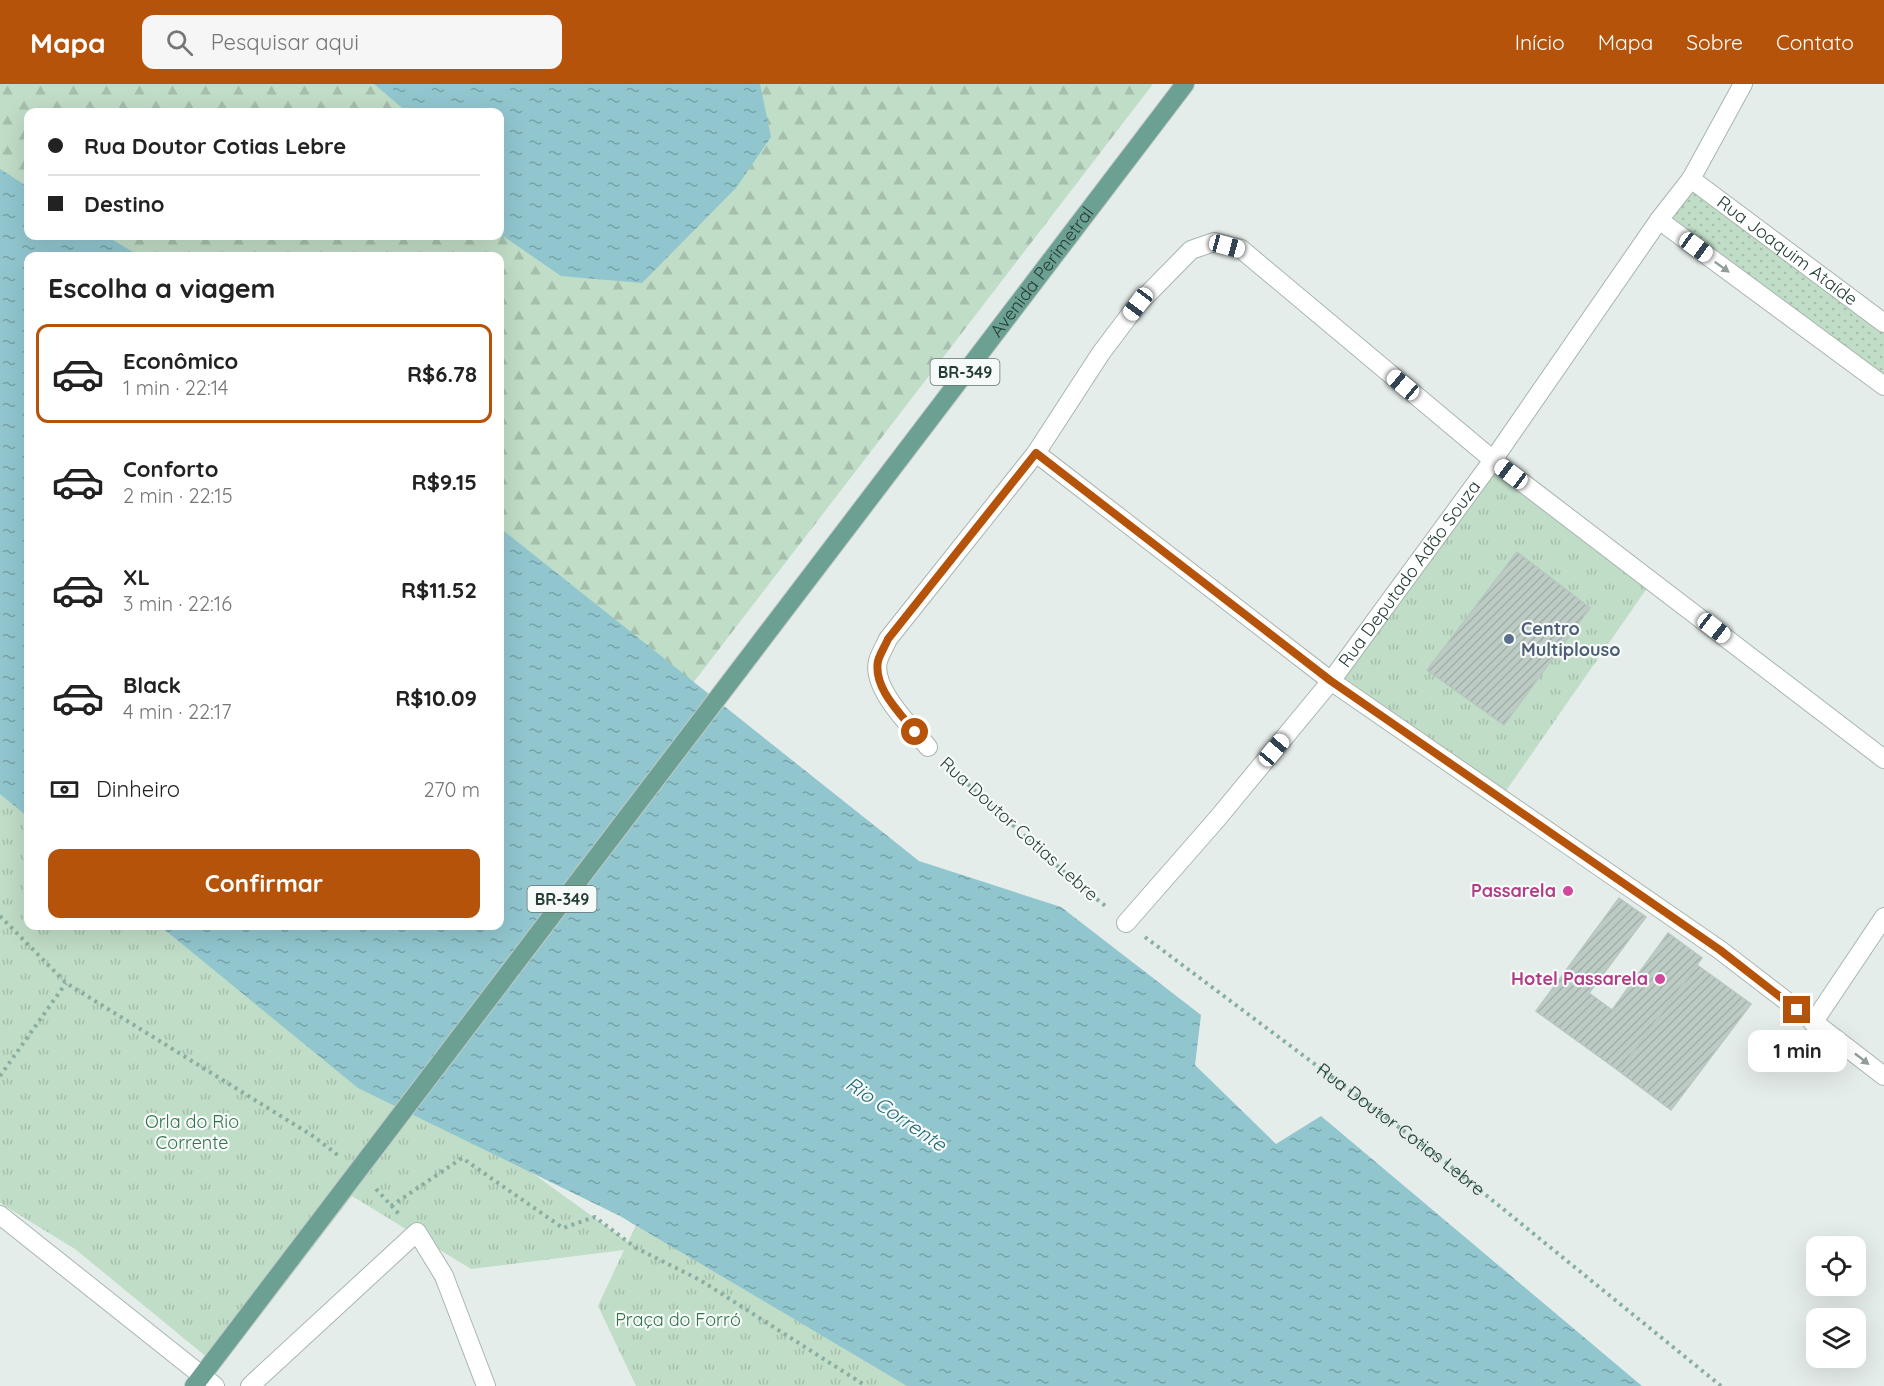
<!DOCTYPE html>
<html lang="pt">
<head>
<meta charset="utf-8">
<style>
	:root { --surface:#fff; --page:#f6f6f6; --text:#222; --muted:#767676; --line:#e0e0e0; --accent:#b45309 }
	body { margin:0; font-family:Quicksand,sans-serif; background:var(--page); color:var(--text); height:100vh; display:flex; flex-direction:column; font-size:22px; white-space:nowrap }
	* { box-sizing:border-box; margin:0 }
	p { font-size:20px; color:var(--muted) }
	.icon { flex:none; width:33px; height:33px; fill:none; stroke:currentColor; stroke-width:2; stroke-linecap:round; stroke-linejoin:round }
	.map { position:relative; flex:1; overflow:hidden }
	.sheet { position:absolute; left:24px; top:168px; width:480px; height:678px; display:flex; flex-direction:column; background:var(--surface); border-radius:12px; box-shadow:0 6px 24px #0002 }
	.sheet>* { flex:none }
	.banner { position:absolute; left:24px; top:24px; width:480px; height:132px; border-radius:12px; box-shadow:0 6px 24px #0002; display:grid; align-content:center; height:132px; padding:0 24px; background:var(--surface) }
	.fabs { position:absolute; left:1806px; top:1152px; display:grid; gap:12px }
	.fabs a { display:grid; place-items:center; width:60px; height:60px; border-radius:12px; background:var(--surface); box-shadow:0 6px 24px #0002; font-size:30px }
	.end { position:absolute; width:27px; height:27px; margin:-14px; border:8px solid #b45309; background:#fff; box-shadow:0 0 0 3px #fff }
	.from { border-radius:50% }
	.bubble { position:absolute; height:42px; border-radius:12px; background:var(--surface); box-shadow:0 6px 24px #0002; font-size:20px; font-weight:800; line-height:42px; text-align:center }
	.car { position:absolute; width:18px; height:36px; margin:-18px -9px; border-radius:8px; box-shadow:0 0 4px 2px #0007; background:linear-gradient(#fff 24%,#345 0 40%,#fff 0 76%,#345 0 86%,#fff 0) }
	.banner b { display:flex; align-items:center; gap:21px; height:57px; font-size:22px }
	.banner b+b { border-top:2px solid var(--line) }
	.banner i { width:15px; height:15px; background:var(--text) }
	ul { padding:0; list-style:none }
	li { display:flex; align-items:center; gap:18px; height:99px; margin:0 12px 9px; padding:0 12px; border:3px solid transparent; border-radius:12px }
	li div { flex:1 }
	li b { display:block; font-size:22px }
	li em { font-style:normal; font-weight:800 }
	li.selected { border-color:var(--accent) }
	li>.icon { width:54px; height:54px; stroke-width:1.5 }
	h2 { padding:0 24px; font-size:27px; line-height:72px }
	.pay { display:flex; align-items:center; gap:15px; height:66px; padding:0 24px; font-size:22px }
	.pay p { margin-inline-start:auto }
	.action { display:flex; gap:12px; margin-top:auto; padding:12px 24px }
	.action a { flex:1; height:69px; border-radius:12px; background:var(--accent); color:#fff; font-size:24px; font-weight:800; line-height:69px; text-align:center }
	header { display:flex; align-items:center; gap:36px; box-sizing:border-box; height:84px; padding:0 30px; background:var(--accent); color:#fff }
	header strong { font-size:28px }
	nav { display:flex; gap:33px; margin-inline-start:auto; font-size:21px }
	.search { width:420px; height:54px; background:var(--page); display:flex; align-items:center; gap:15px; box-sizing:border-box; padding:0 21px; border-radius:12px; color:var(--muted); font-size:22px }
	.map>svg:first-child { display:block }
</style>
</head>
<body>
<header>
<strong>Mapa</strong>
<div class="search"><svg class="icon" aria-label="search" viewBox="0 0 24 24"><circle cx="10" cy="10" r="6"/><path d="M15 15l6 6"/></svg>Pesquisar aqui</div>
<nav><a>Início</a><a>Mapa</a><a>Sobre</a><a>Contato</a></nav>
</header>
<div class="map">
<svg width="1884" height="1302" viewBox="0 0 1884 1302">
	<defs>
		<pattern id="forest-firs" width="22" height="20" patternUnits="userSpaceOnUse" patternTransform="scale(1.5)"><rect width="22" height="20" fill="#c0ddc7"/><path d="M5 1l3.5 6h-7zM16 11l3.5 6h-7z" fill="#a5bfac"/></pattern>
		<pattern id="park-tufts" width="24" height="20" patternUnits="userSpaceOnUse" patternTransform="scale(1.5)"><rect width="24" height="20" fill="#c0ddc7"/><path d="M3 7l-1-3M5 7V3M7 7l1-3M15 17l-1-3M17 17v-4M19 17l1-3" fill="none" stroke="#a5bfac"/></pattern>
		<pattern id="garden-dots" width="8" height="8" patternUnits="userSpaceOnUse" patternTransform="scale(1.5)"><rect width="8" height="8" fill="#c0ddc7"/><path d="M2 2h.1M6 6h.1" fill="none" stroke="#a5bfac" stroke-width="1.8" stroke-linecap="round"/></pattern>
		<pattern id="water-ripples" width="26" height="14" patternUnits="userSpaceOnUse" patternTransform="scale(1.5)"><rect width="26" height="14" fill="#91c6cf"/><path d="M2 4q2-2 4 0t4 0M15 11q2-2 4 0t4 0" fill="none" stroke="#76a2a9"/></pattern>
		<pattern id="building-hatch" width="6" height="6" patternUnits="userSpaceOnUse" patternTransform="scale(1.5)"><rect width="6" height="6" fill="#bdcbc5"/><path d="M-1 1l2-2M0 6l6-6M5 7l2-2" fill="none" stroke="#a2afaa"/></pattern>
	</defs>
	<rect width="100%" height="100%" fill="#e5edea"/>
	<path fill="url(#forest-firs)" fill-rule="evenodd" d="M0,0H1153L680,616L500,497V172H32L0,149ZM28,28H500V152H28Z"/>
	<path fill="url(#park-tufts)" d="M1493,376L1652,497L1501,714L1331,597Z
		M0,667L28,693V842H189L628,1158L636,1141L923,1302H636L598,1222L624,1166L471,1185L352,1112L220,1284L75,1165L0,1119Z"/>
	<path fill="url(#garden-dots)" d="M1691,95L1884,239V302L1659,136Z"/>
	<path fill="url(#water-ripples)" d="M374,0H760L771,53L736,104L642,199L561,192L500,150V28H407Z
		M0,85L28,103V152H106L140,172H28V733L0,710Z
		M500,444L919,777L1061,823L1201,931L1195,981L1276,1060L1321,1032L1642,1302H907L620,1132L358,1004L160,842H500Z"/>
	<path fill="url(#building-hatch)" stroke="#b8c7c0" stroke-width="1.5" d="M1517,468L1590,524L1504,641L1427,586Z
		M1619,814L1646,833L1589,909L1612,926L1668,849L1702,874L1619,987L1536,927Z
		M1697,881L1751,920L1671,1026L1619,987Z"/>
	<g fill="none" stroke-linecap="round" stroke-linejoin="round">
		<g stroke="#a8b5b1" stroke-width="20">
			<g id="minor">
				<path id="s2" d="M1691,95L1884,239"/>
				<path d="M1659,136L1884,302"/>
				<path d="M1036,369L1331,597L1720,866L1884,992"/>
				<path d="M928,663C911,643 871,604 878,577C880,570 885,562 888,555L1036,369L1101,269L1138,220L1191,166L1214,158L1241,165L1493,376L1884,675"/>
				<path id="s3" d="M1126,839L1217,735L1331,597L1493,376L1659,136L1691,95L1743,0"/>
				<path d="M1813,939L1884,833"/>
				<path d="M0,1131L215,1302"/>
				<path d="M250,1302L417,1148L444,1192L486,1302"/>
			</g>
		</g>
		<g stroke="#c2c9c7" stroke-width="20">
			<g id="major">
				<path id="s4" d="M194,1302L1185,0"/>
			</g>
		</g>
		<g stroke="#88afa2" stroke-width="4" stroke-dasharray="3 4.5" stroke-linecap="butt">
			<path d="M946,680L1074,797L1108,824"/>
			<path d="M0,832L66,899L313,1052L339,1072"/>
			<path id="s1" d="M1145,853L1444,1077L1721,1302"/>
			<path d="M0,992L66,899"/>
			<path d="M376,1105L399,1130"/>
			<path d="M391,1122L462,1074L563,1144L595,1133L636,1164L700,1196L866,1302"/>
		</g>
		<use href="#minor" stroke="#fff" stroke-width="18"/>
		<use href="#major" stroke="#6ca092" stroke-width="18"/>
	</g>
	<defs><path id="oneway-solid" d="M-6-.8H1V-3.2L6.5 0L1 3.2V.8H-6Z" transform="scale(1.5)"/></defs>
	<g fill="#929e9b">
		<use href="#oneway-solid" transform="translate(1722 183) rotate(36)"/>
		<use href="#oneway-solid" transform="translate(1862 975) rotate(38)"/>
	</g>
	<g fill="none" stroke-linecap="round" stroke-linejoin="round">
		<path stroke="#b45309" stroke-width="8" d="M915,648C900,629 873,604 878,577C880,570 885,562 888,555L1036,369L1331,597L1720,866L1797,926"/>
	</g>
	<circle fill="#5c6f8a" stroke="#f6faf8" stroke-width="2" cx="1509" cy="555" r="6"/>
	<g fill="#d1479c" stroke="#f6faf8" stroke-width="2">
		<circle cx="1568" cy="807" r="6"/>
		<circle cx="1660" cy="895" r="6"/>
	</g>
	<g text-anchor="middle" stroke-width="4.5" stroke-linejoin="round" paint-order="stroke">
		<g fill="#f6faf8" stroke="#647671" stroke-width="1.5">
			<rect x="930.5" y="275" width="69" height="26" rx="4.5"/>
			<rect x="527.5" y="802" width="69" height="26" rx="4.5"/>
		</g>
		<g font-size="16" font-weight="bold" fill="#253e37">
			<text x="965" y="294">BR-349</text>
			<text x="562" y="821">BR-349</text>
		</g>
		<g font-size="18" fill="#253e37" stroke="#f6faf8">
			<text dy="6" stroke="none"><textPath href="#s2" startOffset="120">Rua Joaquim Ataíde</textPath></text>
			<text dy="6" stroke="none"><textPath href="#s4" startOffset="1400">Avenida Perimetral</textPath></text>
			<text dy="6" stroke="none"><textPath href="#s3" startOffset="450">Rua Deputado Adão Souza</textPath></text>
			<text transform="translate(1019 745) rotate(42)" y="6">Rua Doutor Cotias Lebre</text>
			<text dy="6" stroke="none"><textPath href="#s1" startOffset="320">Rua Doutor Cotias Lebre</textPath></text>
		</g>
		<g font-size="18" font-weight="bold" fill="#4e5e75" stroke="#f6faf8" text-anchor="start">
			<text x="1521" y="551">Centro<tspan x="1521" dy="21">Multiplouso</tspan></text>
		</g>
		<g font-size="18" font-weight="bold" fill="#b23c85" stroke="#f6faf8" text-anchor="end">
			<text x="1556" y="813">Passarela</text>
			<text x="1648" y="901">Hotel Passarela</text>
		</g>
		<g font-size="18" fill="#31734a" stroke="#f6faf8">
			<text x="192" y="1044">Orla do Rio<tspan x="192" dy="21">Corrente</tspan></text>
			<text x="678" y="1242">Praça do Forró</text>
		</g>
		<g font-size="20" font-style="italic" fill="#226b77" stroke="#f6faf8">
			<text transform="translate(896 1030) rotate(34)" y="7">Rio Corrente</text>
		</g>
	</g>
</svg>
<div class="fabs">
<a><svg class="icon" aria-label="locate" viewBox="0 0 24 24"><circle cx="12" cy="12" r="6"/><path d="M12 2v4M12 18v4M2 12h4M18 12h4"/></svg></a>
<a><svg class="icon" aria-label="layers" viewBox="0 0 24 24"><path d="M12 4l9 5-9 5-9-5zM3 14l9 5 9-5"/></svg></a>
</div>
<i class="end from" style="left:915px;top:648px"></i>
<i class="end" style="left:1797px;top:926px"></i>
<div class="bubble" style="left:1748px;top:946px;width:99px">1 min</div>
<i class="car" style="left:1227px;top:162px;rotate:105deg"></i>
<i class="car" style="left:1696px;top:163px;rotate:126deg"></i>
<i class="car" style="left:1138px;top:220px;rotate:217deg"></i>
<i class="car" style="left:1403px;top:301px;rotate:310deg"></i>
<i class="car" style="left:1511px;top:390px;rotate:307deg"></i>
<i class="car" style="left:1714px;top:544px;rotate:128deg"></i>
<i class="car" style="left:1274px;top:666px;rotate:40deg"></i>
<div class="banner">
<b><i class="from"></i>Rua Doutor Cotias Lebre</b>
<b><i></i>Destino</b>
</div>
<section class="sheet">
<h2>Escolha a viagem</h2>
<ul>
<li class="selected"><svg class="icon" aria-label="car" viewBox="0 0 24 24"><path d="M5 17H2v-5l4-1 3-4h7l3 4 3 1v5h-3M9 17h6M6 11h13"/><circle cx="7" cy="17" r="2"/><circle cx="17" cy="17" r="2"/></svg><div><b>Econômico</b><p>1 min · 22:14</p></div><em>R$6.78</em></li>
<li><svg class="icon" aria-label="car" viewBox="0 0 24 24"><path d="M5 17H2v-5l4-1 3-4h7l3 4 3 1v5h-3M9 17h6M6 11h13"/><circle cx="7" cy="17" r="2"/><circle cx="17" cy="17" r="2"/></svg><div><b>Conforto</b><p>2 min · 22:15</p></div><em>R$9.15</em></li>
<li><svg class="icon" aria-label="car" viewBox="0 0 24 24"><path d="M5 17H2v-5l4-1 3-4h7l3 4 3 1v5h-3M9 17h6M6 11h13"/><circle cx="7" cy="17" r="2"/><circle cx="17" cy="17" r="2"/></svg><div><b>XL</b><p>3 min · 22:16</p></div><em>R$11.52</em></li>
<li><svg class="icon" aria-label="car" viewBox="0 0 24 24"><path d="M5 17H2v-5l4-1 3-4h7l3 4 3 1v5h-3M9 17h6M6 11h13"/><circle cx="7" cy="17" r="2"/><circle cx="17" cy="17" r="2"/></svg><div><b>Black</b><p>4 min · 22:17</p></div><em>R$10.09</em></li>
</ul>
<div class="pay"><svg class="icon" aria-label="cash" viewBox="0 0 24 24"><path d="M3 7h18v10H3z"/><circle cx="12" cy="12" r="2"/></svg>Dinheiro<p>270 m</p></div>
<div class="action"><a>Confirmar</a></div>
</section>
</div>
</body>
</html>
